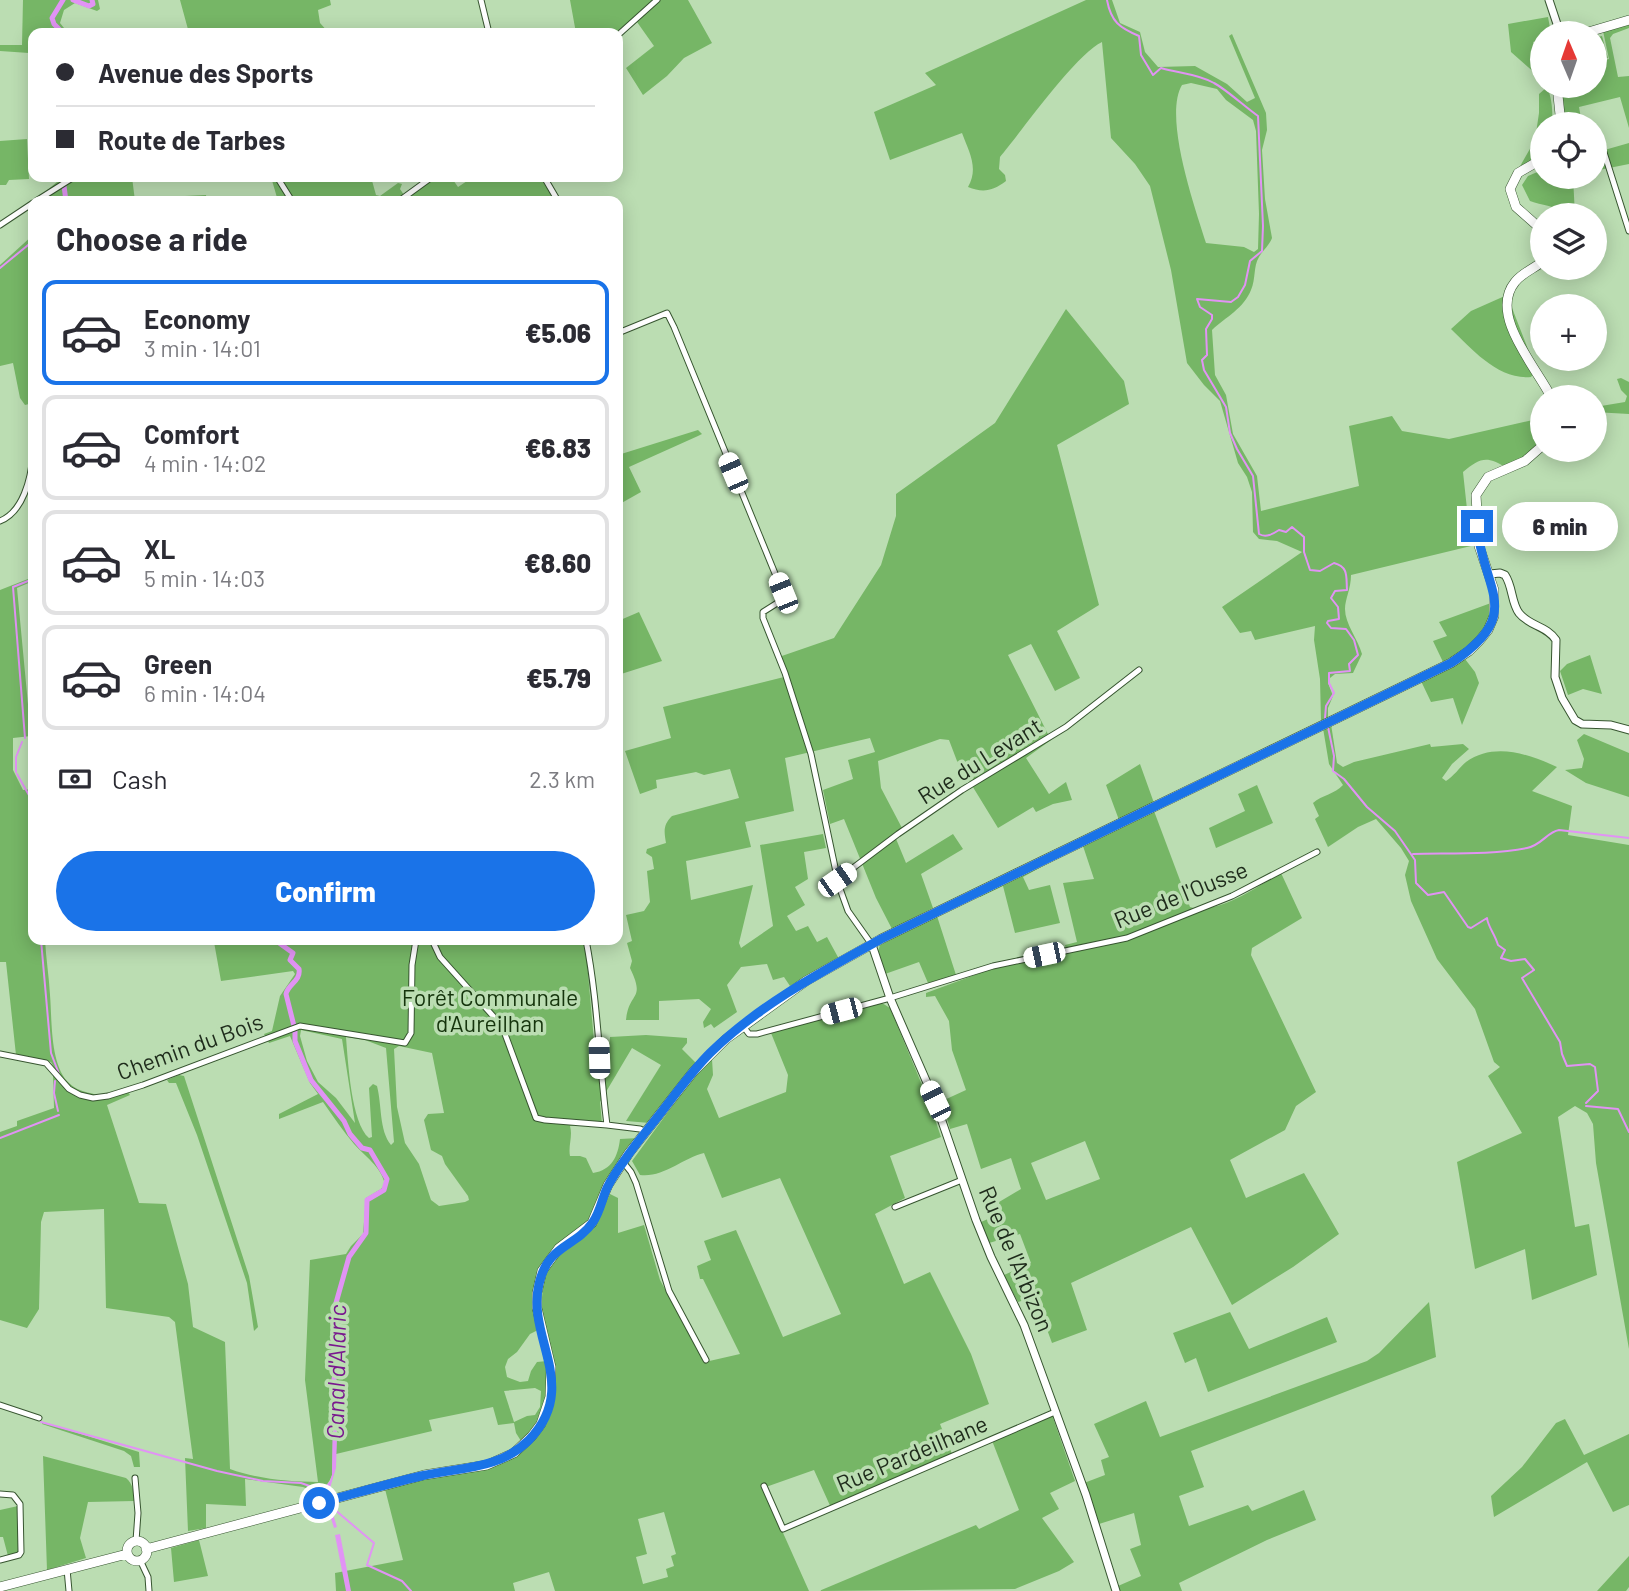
<!DOCTYPE html>
<html lang="en">
<head>
<meta charset="utf-8">
<style>
	:root { --surface:#fff; --page:#f7f7f7; --text:#2b2b33; --muted:#7c7c81; --line:#e1e1e2; --accent:#1a73e8 }
	body { margin:0; font-family:Barlow,sans-serif; background:var(--page); color:var(--text); height:100vh; display:flex; flex-direction:column; font-size:26px; white-space:nowrap }
	* { box-sizing:border-box; margin:0 }
	p { font-size:23px; color:var(--muted) }
	.icon { flex:none; width:38px; height:38px; fill:none; stroke:currentColor; stroke-width:2; stroke-linecap:round; stroke-linejoin:round }
	.map { position:relative; flex:1; overflow:hidden }
	.drawer { position:absolute; left:28px; top:196px; width:595px; height:749px; display:flex; flex-direction:column; background:var(--surface); border-radius:14px; box-shadow:0 4px 18px #0003 }
	.drawer>* { flex:none }
	.top-card { position:absolute; left:28px; top:28px; width:595px; height:154px; border-radius:14px; box-shadow:0 4px 18px #0003; display:grid; align-content:center; height:154px; padding:0 28px; background:var(--surface) }
	.needle { width:46px; rotate:358deg }
	.tools { position:absolute; left:1530px; top:21px; display:grid; gap:14px }
	.tools a { display:grid; place-items:center; width:77px; height:77px; border-radius:50%; background:var(--surface); box-shadow:0 4px 18px #0003; font-size:35px }
	.end { position:absolute; width:32px; height:32px; margin:-16px; border:9px solid #1a73e8; background:#fff; box-shadow:0 0 0 4px #fff }
	.from { border-radius:50% }
	.bubble { position:absolute; height:49px; border-radius:24px; background:var(--surface); box-shadow:0 4px 18px #0003; font-size:23px; font-weight:800; line-height:49px; text-align:center }
	.car { position:absolute; width:21px; height:42px; margin:-21px -10px; border-radius:9px; box-shadow:0 0 5px 2px #0007; background:linear-gradient(#fff 24%,#345 0 40%,#fff 0 76%,#345 0 86%,#fff 0) }
	.top-card b { display:flex; align-items:center; gap:24px; height:66px; font-size:26px }
	.top-card b+b { border-top:2px solid var(--line) }
	.top-card i { width:18px; height:18px; background:var(--text) }
	ul { padding:0; list-style:none }
	li { display:flex; align-items:center; gap:21px; height:105px; margin:0 14px 10px; padding:0 14px; border:4px solid var(--line); border-radius:14px }
	li div { flex:1 }
	li b { display:block; font-size:26px }
	li em { font-style:normal; font-weight:800 }
	li.on { border-color:var(--accent) }
	li>.icon { width:63px; height:63px; stroke-width:1.5 }
	h2 { padding:0 28px; font-size:32px; line-height:84px }
	.pay { display:flex; align-items:center; gap:18px; height:77px; padding:0 28px; font-size:26px }
	.pay p { margin-inline-start:auto }
	.action { display:flex; gap:14px; margin-top:auto; padding:14px 28px }
	.action a { flex:1; height:80px; border-radius:42px; background:var(--accent); color:#fff; font-size:28px; font-weight:800; line-height:80px; text-align:center }
	.map>svg:first-child { display:block }
</style>
</head>
<body>
<div class="map">
<svg width="1629" height="1591" viewBox="0 0 1629 1591">
	<rect width="100%" height="100%" fill="#bbddb2"/>
	<path fill="#76b666" fill-rule="evenodd" d="M23,0H98L100,9L97,11L75,3L64,10L60,23L68,33H33V59L29,53L0,51V45H22Z
		M180,0H330L331,5L318,10L320,23L329,33H189Z
		M570,0H688L712,43L684,58L667,76L643,95L626,68L654,46L637,22L626,24L615,33H576Z
		M1086,0H1112L1120,23L1140,32L1145,52L1158,67L1195,66L1227,84L1247,102L1255,98L1229,36L1232,34L1266,113L1267,130L1262,150L1265,199L1272,238C1269,246 1263,250 1259,257C1253,267 1256,279 1251,290C1244,308 1226,317 1212,330L1215,375L1226,395L1233,434L1257,476L1261,511L1359,486L1349,426L1392,416L1402,431L1449,439L1542,418V441L1521,460L1505,467C1486,455 1479,459 1463,472L1471,546L1351,575C1351,589 1345,599 1345,609C1345,624 1358,639 1362,654L1353,673L1335,674L1330,678L1328,683L1333,696L1328,708V718L1321,721L1320,679L1314,640L1315,626L1255,640L1251,631L1240,633L1222,607L1302,552L1277,541L1259,539L1253,532L1252,492L1247,477L1238,463L1220,401L1204,385L1187,363L1171,270L1150,186L1135,164L1111,138L1102,42C1076,54 1021,132 1000,157L999,169L1005,175L1006,181C993,191 983,193 968,187C979,168 969,152 962,133L890,160L874,112L936,85L925,73ZM1191,83L1217,89L1226,100L1253,120L1256,131L1259,214L1258,249L1254,252L1244,247L1206,243C1195,208 1163,117 1182,85Z
		M1548,17L1551,33H1542V40L1533,42L1542,71V74H1536L1511,52L1508,24Z
		M1629,24V28L1613,34L1610,38L1618,77L1629,76V128L1620,97L1579,107L1582,124H1565L1562,86H1594V63L1609,59L1603,31Z
		M1602,36L1608,58L1594,61V38Z
		M1547,87C1552,98 1553,112 1552,124H1542V154L1519,168L1535,140L1539,113V94Z
		M1594,138L1601,151L1629,143V164L1594,171Z
		M27,139L29,179L9,180L6,185H0V141Z
		M1542,170V177H1573L1575,215H1564C1554,204 1542,206 1530,201L1522,185L1528,176Z
		M63,177H132L135,201H34Z
		M271,177H371L376,195L380,196L398,183L402,184L400,189L404,195L428,177H451L458,187L473,177H540L555,201H278Z
		M206,195L207,201H165L164,197Z
		M33,235V403L25,405L20,398L13,363L0,366V265Z
		M1507,295L1533,362L1534,373L1531,377C1498,380 1472,349 1451,329L1471,311Z
		M1066,309L1124,381L1129,404L1057,445L1099,605L1057,631L1080,678L1055,691L1031,644L1008,655L1051,740L1026,758L1049,794L1066,782L1072,800L1053,804L1036,812L1033,807L998,828L957,761L949,740L940,739L878,761L881,788L902,828L894,834L906,863L953,834L963,849L921,874L933,908L892,929L876,898L844,819L830,824L823,790L853,779L848,760L875,752L870,738L785,758L794,811L745,822L751,847L686,861L691,900L753,885L739,943L741,948L773,926L760,845L823,834L826,848L804,852L808,879L795,887L805,905L787,916L796,931L808,926L817,942L827,937L839,959L790,986L784,977L773,980L767,964L741,967L727,985L737,1012L714,1028L711,1024L704,1028L703,1022L711,1009L699,999L659,1001V1020H626C629,991 646,1001 630,968L632,961L627,943L632,941L626,915L644,911L650,902L647,871L654,869L652,857L646,853L647,849L666,843C664,831 663,825 672,816L739,798L730,769L704,775L696,772L656,780L657,788L640,794L625,751L671,738L663,707L784,677L776,658L834,638L881,565L896,516V494L995,423Z
		M1621,378L1629,382V414L1594,412L1595,407L1625,402L1627,396L1621,390L1617,379Z
		M698,430L702,434L698,436L629,467L641,492L618,505V455Z
		M33,577V581L17,588L31,736L13,738V770L23,790L33,789V940H45C46,958 49,977 50,995C52,1019 50,1062 67,1081C81,1096 95,1090 105,1100L128,1092L130,1095L107,1105L139,1203L166,1204L188,1284L193,1327L225,1342L230,1469C257,1479 290,1482 318,1482L305,1380L310,1260L346,1254L351,1246L363,1234L366,1198L381,1189L385,1184C381,1167 365,1156 354,1144C343,1131 333,1116 323,1102L279,1119V1114L318,1094L310,1083L290,1036L269,1043L264,1034L272,1031L280,996L295,974L293,971L221,981L214,942L225,940H585L595,1052L609,1050L610,1037L646,1035L687,1038V1043L682,1049L696,1063L650,1123L626,1121L661,1065L632,1048L600,1102L602,1123L570,1126C573,1136 568,1146 570,1156H580L586,1158L593,1173C612,1170 618,1156 620,1139L639,1138L589,1222L537,1276L538,1330L530,1334L517,1352L508,1359L505,1367L507,1377L520,1382L528,1381L531,1371L537,1362L547,1361C548,1390 548,1422 521,1441L516,1433L514,1423L498,1425L493,1407L429,1420L432,1431L336,1454L338,1402H334L332,1475C330,1481 324,1490 319,1493L303,1487L245,1479L246,1506L206,1504V1528L188,1531L185,1458L193,1459L175,1322L169,1317L106,1308L104,1209L44,1212L41,1222L39,1309L27,1328L0,1320V1132L17,1126V1121L54,1108L53,1075L56,1071L51,1062L16,1055L6,962H0V590ZM301,1030L342,1039L355,1123L336,1098L318,1082L307,1061L300,1036ZM346,1037L365,1040L386,1048L394,1142L391,1145C379,1130 382,1105 377,1086L373,1084L369,1088L372,1137L369,1138C351,1123 348,1061 346,1037ZM399,1046L432,1053L444,1113L428,1114L424,1120L431,1150L442,1156L445,1164L468,1196L469,1200L465,1202L439,1206L431,1200L419,1164L405,1143L397,1107L394,1049ZM535,1388L541,1391L540,1407L535,1415L527,1416L514,1422L504,1391Z
		M1491,603C1492,631 1466,650 1443,662L1433,641L1447,636L1439,622Z
		M639,612L662,661L618,675V621Z
		M1590,655L1602,694L1583,689L1568,695L1560,671L1567,664Z
		M1465,659L1475,672L1479,683L1462,725L1453,698L1431,702L1421,681Z
		M1331,724L1337,763L1343,767L1354,762L1430,744L1431,747L1463,744L1469,749L1452,764L1442,778L1446,781C1454,776 1459,768 1466,762C1494,742 1529,754 1557,767L1532,791L1572,806L1568,835L1629,845V1349L1596,1163L1593,1124L1587,1113L1575,1106L1558,1117L1575,1227L1589,1224L1597,1275L1532,1300L1525,1249L1475,1269L1457,1162L1522,1133L1488,1076L1500,1067L1494,1062L1475,1009L1437,959L1411,901L1405,875L1409,861L1401,848L1376,819L1358,827L1328,847L1315,819L1319,816L1313,803C1322,795 1335,794 1343,785L1329,764L1323,728Z
		M1584,734L1629,753V797L1586,783L1565,770L1582,768L1584,759L1577,740Z
		M1140,764L1154,803L1119,820L1106,785Z
		M1257,785L1273,823L1216,848L1209,828L1245,811L1238,794Z
		M1154,811L1190,907C1217,916 1258,886 1281,873L1302,918L1252,948L1251,955L1316,1092L1296,1106L1285,1130L1230,1160L1246,1198L1304,1173L1339,1234L1293,1267L1232,1305L1191,1227L1071,1283L1087,1330L1052,1343L1035,1297L1018,1302L1004,1275L1031,1263L1020,1234L989,1243L981,1222L997,1215L994,1205L1021,1189L1011,1158L981,1169L967,1124L950,1129L942,1101L966,1090L952,1050L949,1021L935,996L926,997V993L999,966L998,962L1020,957L1022,962L1067,953L1065,945L1077,942L1063,883L1094,879L1083,846ZM1085,1141L1100,1179L1046,1200L1031,1163Z
		M1051,859L1052,861L1023,877L1029,890L1050,885L1060,923L1015,933L1003,886L980,897L979,894Z
		M937,916L956,975L928,983L919,962L885,974L878,951L880,945Z
		M882,1003L890,1008L930,1104L941,1137L890,1156L905,1198L875,1214L904,1284L930,1272L971,1354L989,1404L940,1424L952,1454L832,1510L814,1470L763,1488L809,1591H555L549,1572L513,1583L515,1591H336L335,1573L403,1560L385,1489L512,1458L533,1442L549,1418L554,1397L541,1309L544,1274L560,1252L591,1230L597,1222L610,1194L618,1198V1233L644,1225L660,1280L705,1362L740,1354L703,1279H700L697,1266L711,1260L704,1241L736,1230L783,1337L841,1314L780,1178L722,1198L704,1153C683,1158 663,1178 640,1175L632,1161L701,1067L712,1059L713,1075L707,1089L719,1118L786,1092L788,1075L771,1033L779,1029ZM664,1512L676,1554L671,1556L674,1566L666,1569L668,1577L643,1584L636,1557L647,1554L638,1519Z
		M179,1075L184,1076L249,1276L258,1327L254,1331L247,1283L197,1135L176,1083H169L167,1080Z
		M1429,1302L1436,1357L1191,1451L1204,1487L1179,1496L1189,1526L1248,1505L1252,1511L1304,1490L1316,1520L1267,1540L1179,1583L1182,1591H1120L1118,1586L1141,1576L1130,1549L1141,1545L1134,1513L1099,1524L1084,1483L1105,1475L1101,1460L1109,1457L1094,1424L1146,1401L1160,1437L1367,1361L1379,1353Z
		M1230,1312L1249,1349L1327,1317L1337,1342L1208,1392L1196,1358L1185,1363L1173,1333Z
		M1051,1412L1075,1481L1050,1493L1059,1509L1042,1518L1074,1562L1059,1571L1015,1589L819,1591L976,1525L979,1529L1019,1510L991,1438Z
		M1565,1419L1584,1455L1629,1434V1505L1613,1512L1587,1462L1494,1517L1491,1496L1522,1467L1556,1423Z
		M42,1422L139,1452L140,1467H134L131,1456L124,1451L42,1424Z
		M43,1456L126,1478C133,1484 134,1492 134,1501L88,1502L80,1538L86,1558L47,1570Z
		M18,1506V1553L8,1556L3,1537H0V1510Z
		M199,1540L208,1576L174,1582L171,1548Z
		M1629,1556V1587L1626,1591H1597Z"/>
	<path fill="#e193f4" d="M338,1401L336,1468L328,1495L334,1507L332,1511L337,1527L334,1528L322,1490L330,1481L332,1475L333,1402Z
		M340,1534L351,1591H346L335,1535Z"/>
	<g fill="none" stroke-linecap="round" stroke-linejoin="round">
		<path stroke="#e193f4" stroke-width="2" d="M1107,0C1111,22 1120,28 1139,36L1141,55L1153,75L1161,68C1178,73 1199,74 1214,83C1227,90 1245,107 1258,116L1263,226L1262,251L1250,261L1245,285L1238,297L1231,302L1197,299L1200,307L1212,315V319L1206,329L1207,355L1202,360L1204,370L1226,407L1230,433L1237,449L1253,476L1259,534C1266,538 1273,534 1279,530L1286,532L1292,527L1304,537V552L1310,570L1320,571L1334,563C1349,567 1346,577 1347,590L1335,591L1331,598L1338,607L1339,619L1328,621L1327,623L1331,628L1346,629L1354,640L1358,655L1349,664L1350,671L1329,673V683L1334,693L1326,706L1325,718
			M0,268L33,241
			M1328,727L1334,756L1333,771L1344,779L1367,807L1395,831L1415,860L1416,883L1428,895L1444,892L1468,927L1471,928L1487,918C1488,927 1495,934 1498,945L1505,950L1501,958L1511,961L1525,959L1534,970L1522,978L1560,1042L1562,1054L1567,1066L1590,1064L1595,1067L1598,1091L1586,1103
			M25,738L13,587L33,579
			M16,772V757L22,742
			M17,774L30,797L33,837
			M1413,854C1448,853 1493,855 1527,848C1542,845 1547,832 1559,830L1629,838
			M41,940L51,1053L59,1074
			M55,1081L54,1093L58,1111
			M1586,1106L1618,1109L1629,1132
			M0,1138L59,1115
			M41,1422L217,1471L263,1481L301,1483L324,1491
			M334,1509L374,1543L367,1565L402,1581L411,1591"/>
		<path stroke="#e193f4" stroke-width="5" d="M73,0L89,6L93,4L92,0
			M63,33L54,24L52,18L63,0
			M66,201L64,186L66,177
			M275,940L293,953L290,960L299,969C301,981 288,984 286,994L295,1030V1041L311,1080L344,1121L350,1134L362,1148L370,1150L387,1179L384,1190L367,1200L366,1233L349,1257L336,1303L333,1342L334,1350L339,1358L334,1379L336,1407"/>
		<g stroke="#375530" stroke-width="7">
			<path id="minor" d="M481,0L489,33
				M618,35L657,0
				M1594,132L1602,146L1629,231
				M277,177L292,201
				M544,177L558,201
				M36,201L74,177
				M399,201L432,177
				M0,225L33,203
				M618,333L667,313L674,327L783,593L782,600L763,612V618L785,673L811,754L839,886L848,911L872,945
				M33,412V450
				M0,521C23,512 31,479 33,455
				M837,880L898,834L962,790L1066,727L1139,670
				M432,940L440,957L502,1026L536,1118L545,1120L607,1125
				M586,940C598,1001 599,1063 607,1125L640,1129L646,1132
				M743,1026L749,1034H757L890,998L993,966L1127,938L1232,896L1317,852
				M0,1054L46,1063L69,1089L80,1095L93,1098L108,1096L143,1085L300,1026L405,1043L411,1033L412,965L416,940
				M623,1162L631,1172L636,1183L669,1291L706,1360
				M895,1207L962,1180
				M0,1405L39,1418
				M135,1478L138,1513L136,1541
				M764,1486L783,1529L1055,1412
				M0,1494L13,1495L20,1504L21,1552L19,1555L0,1560
				M140,1560L148,1577L149,1591
				M67,1569L69,1591"/>
		</g>
		<g stroke="#375530" stroke-width="9">
			<path id="tertiary" d="M1549,0L1560,33
				M1490,574L1500,573L1505,575C1513,587 1511,602 1519,613C1529,626 1547,626 1556,640L1555,677L1562,698L1575,720L1582,724L1611,725L1629,730
				M872,945L890,998L935,1101L976,1220L991,1257L1024,1325L1086,1495L1116,1591"/>
		</g>
		<g stroke="#375530" stroke-width="10">
			<path id="primary" d="M1585,33L1629,20
				M1557,86L1561,124
				M1542,159L1518,173L1510,189L1516,207L1542,230
				M1542,262C1533,269 1522,273 1515,282C1488,315 1537,368 1551,397
				M127 1551a10 10 0 1 1 20 0a10 10 0 1 1-20 0Z
				M146,1549L424,1475L487,1465L514,1453L532,1436L541,1424L550,1397L551,1367L537,1308V1293L542,1271L559,1248L592,1223L608,1185L629,1153L693,1072L726,1039L806,981L881,939L1451,663L1469,651L1480,640L1488,630L1494,616V590L1479,546L1476,495L1488,477L1525,461L1542,446
				M0,1587L127,1554"/>
		</g>
		<use href="#minor" stroke="#fff" stroke-width="5"/>
		<use href="#tertiary" stroke="#fff" stroke-width="7"/>
		<use href="#primary" stroke="#fff" stroke-width="9"/>
	</g>
	<g fill="none" stroke-linecap="round" stroke-linejoin="round">
		<path stroke="#1a73e8" stroke-width="9" d="M319,1503C353,1494 387,1484 421,1476C460,1467 499,1470 529,1440C581,1386 526,1338 539,1284C548,1244 575,1248 593,1222C600,1212 602,1199 607,1188C612,1178 618,1169 624,1161C636,1143 650,1127 663,1110C678,1091 692,1071 710,1053C759,1005 821,972 881,939L1451,663C1526,614 1483,591 1477,526"/>
	</g>
	<g text-anchor="middle" stroke-width="7" stroke-linejoin="round" paint-order="stroke">
		<g font-size="23" fill="#1e2b1b" stroke="#bbddb2">
			<text transform="translate(980 761) rotate(-32)" y="8">Rue du Levant</text>
			<text transform="translate(1181 895) rotate(-22)" y="8">Rue de l'Ousse</text>
			<text transform="translate(190 1047) rotate(-20)" y="8">Chemin du Bois</text>
			<text transform="translate(1016 1259) rotate(67)" y="8">Rue de l'Arbizon</text>
			<text transform="translate(912 1454) rotate(-23)" y="8">Rue Pardeilhane</text>
		</g>
		<g font-size="23" fill="#15340c" stroke="#bbddb2">
			<text x="490" y="1006">Forêt Communale<tspan x="490" dy="26">d'Aureilhan</tspan></text>
		</g>
		<g font-size="24" font-style="italic" fill="#79188e" stroke="#bbddb2">
			<text transform="translate(337 1372) rotate(-89)" y="8">Canal d'Alaric</text>
		</g>
	</g>
</svg>
<div class="tools">
<a><svg class="needle" viewBox="-14 -14 28 28"><path d="M0-13l5 13h-10z" fill="#e53935"/><path d="M0 13l5-13h-10z" fill="#7c7c81"/></svg></a>
<a><svg class="icon" aria-label="locate" viewBox="0 0 24 24"><circle cx="12" cy="12" r="6"/><path d="M12 2v4M12 18v4M2 12h4M18 12h4"/></svg></a>
<a><svg class="icon" aria-label="layers" viewBox="0 0 24 24"><path d="M12 4l9 5-9 5-9-5zM3 14l9 5 9-5"/></svg></a>
<a>+</a>
<a>−</a>
</div>
<i class="end from" style="left:319px;top:1503px"></i>
<i class="end" style="left:1477px;top:526px"></i>
<div class="bubble" style="left:1502px;top:502px;width:116px">6 min</div>
<i class="car" style="left:733px;top:473px;rotate:337deg"></i>
<i class="car" style="left:783px;top:593px;rotate:338deg"></i>
<i class="car" style="left:837px;top:880px;rotate:55deg"></i>
<i class="car" style="left:1044px;top:955px;rotate:258deg"></i>
<i class="car" style="left:841px;top:1011px;rotate:255deg"></i>
<i class="car" style="left:599px;top:1058px;rotate:358deg"></i>
<i class="car" style="left:935px;top:1101px;rotate:334deg"></i>
<div class="top-card">
<b><i class="from"></i>Avenue des Sports</b>
<b><i></i>Route de Tarbes</b>
</div>
<section class="drawer">
<h2>Choose a ride</h2>
<ul>
<li class="on"><svg class="icon" aria-label="car" viewBox="0 0 24 24"><path d="M5 17H2v-5l4-1 3-4h7l3 4 3 1v5h-3M9 17h6M6 11h13"/><circle cx="7" cy="17" r="2"/><circle cx="17" cy="17" r="2"/></svg><div><b>Economy</b><p>3 min · 14:01</p></div><em>€5.06</em></li>
<li><svg class="icon" aria-label="car" viewBox="0 0 24 24"><path d="M5 17H2v-5l4-1 3-4h7l3 4 3 1v5h-3M9 17h6M6 11h13"/><circle cx="7" cy="17" r="2"/><circle cx="17" cy="17" r="2"/></svg><div><b>Comfort</b><p>4 min · 14:02</p></div><em>€6.83</em></li>
<li><svg class="icon" aria-label="car" viewBox="0 0 24 24"><path d="M5 17H2v-5l4-1 3-4h7l3 4 3 1v5h-3M9 17h6M6 11h13"/><circle cx="7" cy="17" r="2"/><circle cx="17" cy="17" r="2"/></svg><div><b>XL</b><p>5 min · 14:03</p></div><em>€8.60</em></li>
<li><svg class="icon" aria-label="car" viewBox="0 0 24 24"><path d="M5 17H2v-5l4-1 3-4h7l3 4 3 1v5h-3M9 17h6M6 11h13"/><circle cx="7" cy="17" r="2"/><circle cx="17" cy="17" r="2"/></svg><div><b>Green</b><p>6 min · 14:04</p></div><em>€5.79</em></li>
</ul>
<div class="pay"><svg class="icon" aria-label="cash" viewBox="0 0 24 24"><path d="M3 7h18v10H3z"/><circle cx="12" cy="12" r="2"/></svg>Cash<p>2.3 km</p></div>
<div class="action"><a>Confirm</a></div>
</section>
</div>
</body>
</html>
